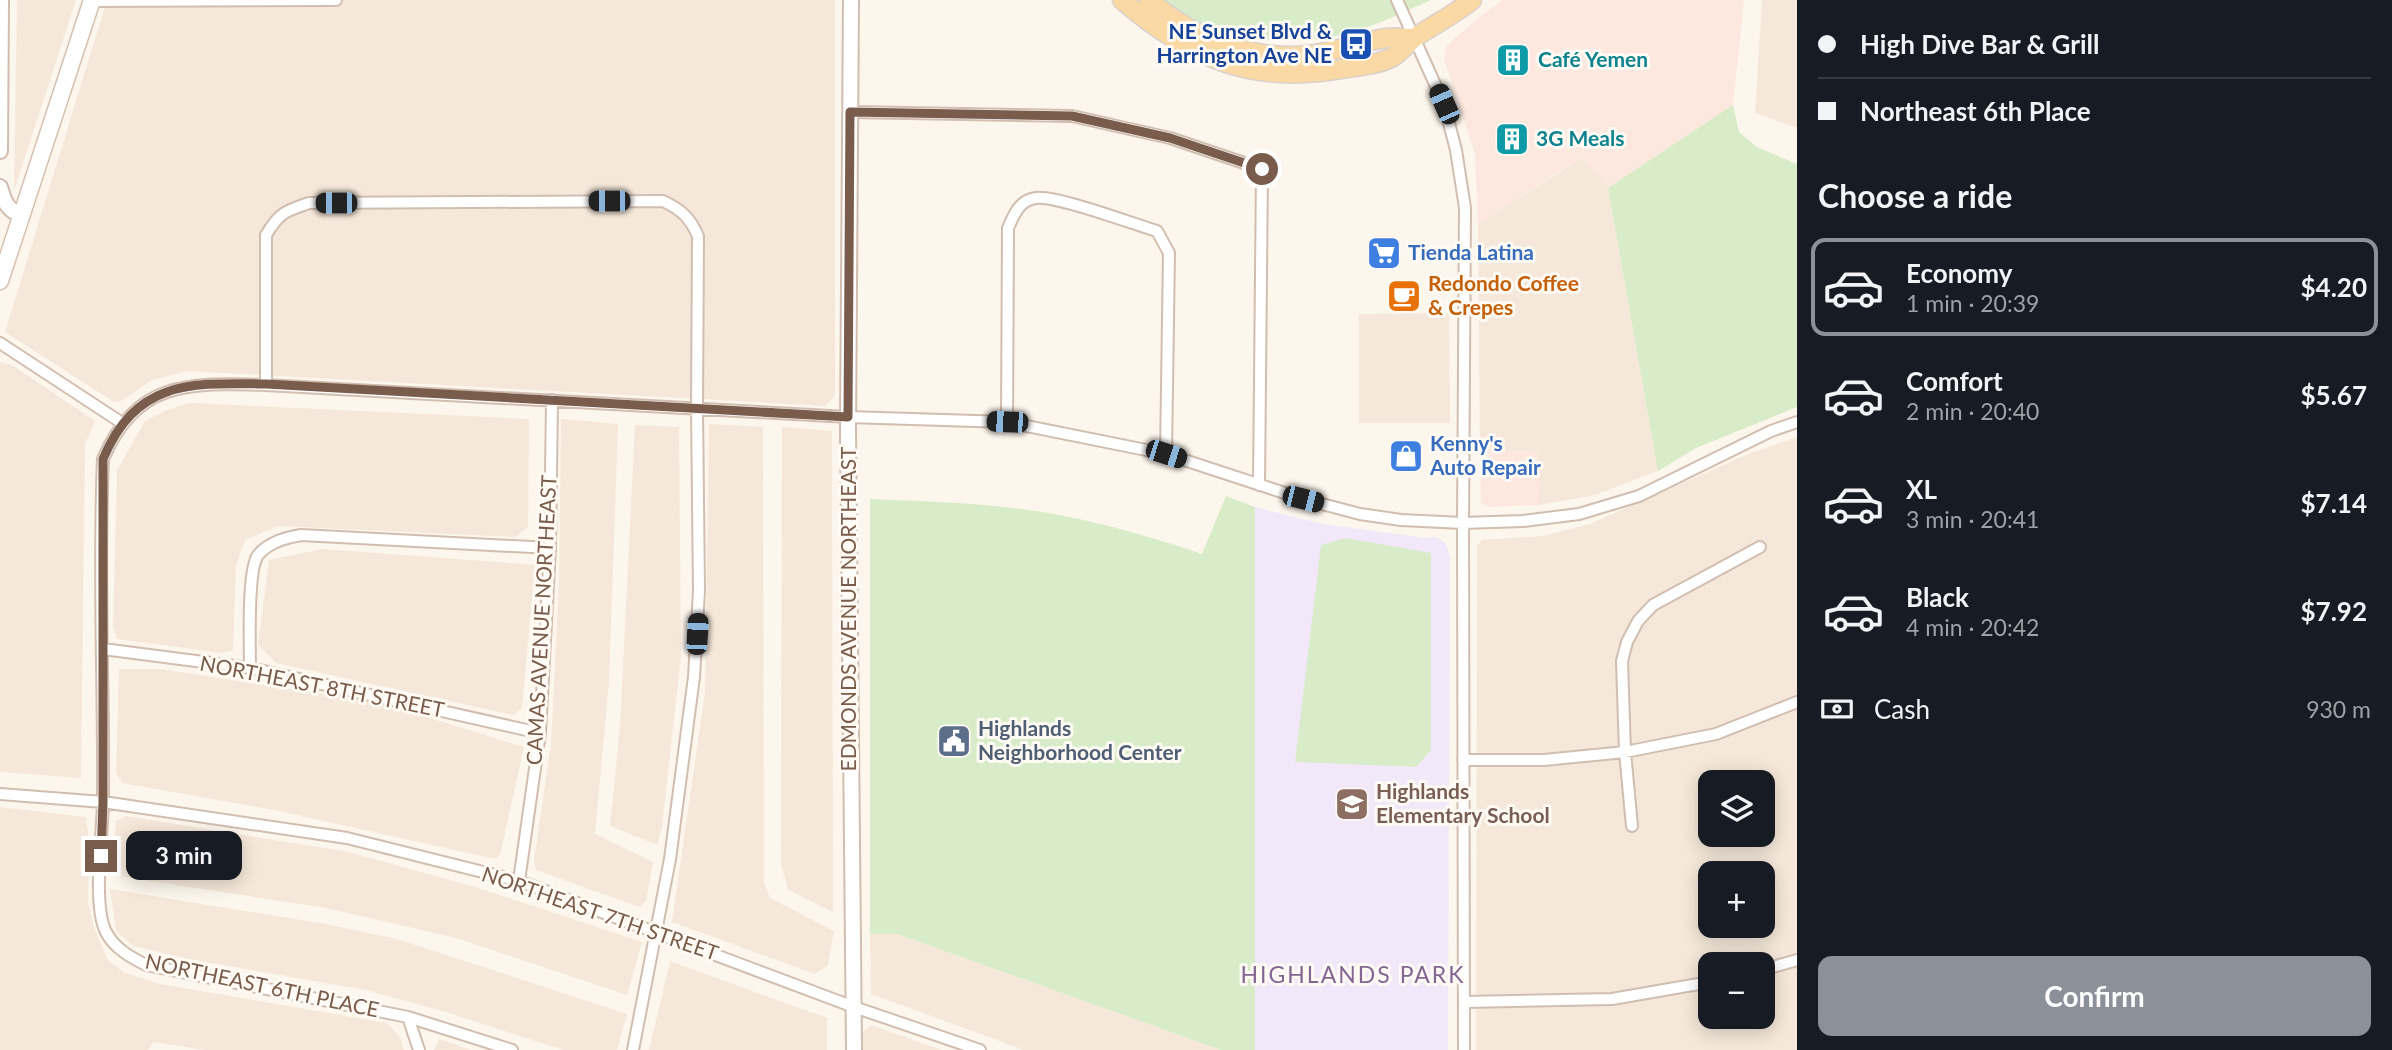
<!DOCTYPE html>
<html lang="en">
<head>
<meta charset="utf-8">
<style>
	:root { --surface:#171b24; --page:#242831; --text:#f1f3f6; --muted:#9ea1a6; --line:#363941; --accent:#8c9099 }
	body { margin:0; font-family:Lato,sans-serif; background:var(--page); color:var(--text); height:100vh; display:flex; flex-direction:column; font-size:26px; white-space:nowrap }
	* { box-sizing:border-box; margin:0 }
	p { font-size:23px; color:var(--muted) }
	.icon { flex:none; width:38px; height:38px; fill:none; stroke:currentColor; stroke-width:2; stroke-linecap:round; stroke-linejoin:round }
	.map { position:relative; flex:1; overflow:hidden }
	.panel { display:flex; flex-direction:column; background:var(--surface); width:595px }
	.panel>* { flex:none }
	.top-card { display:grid; align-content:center; height:154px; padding:0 21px; background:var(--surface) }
	.fabs { position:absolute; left:1698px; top:770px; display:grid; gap:14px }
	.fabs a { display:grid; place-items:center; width:77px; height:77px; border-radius:14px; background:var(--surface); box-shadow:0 4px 18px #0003; font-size:35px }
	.end { position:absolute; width:32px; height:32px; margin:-16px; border:9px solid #7a5c4d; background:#fff; box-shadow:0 0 0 4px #fff }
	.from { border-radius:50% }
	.bubble { position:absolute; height:49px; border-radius:14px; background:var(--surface); box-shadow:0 4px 18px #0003; font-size:23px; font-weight:700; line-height:49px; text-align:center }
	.car { position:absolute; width:21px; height:42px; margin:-21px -10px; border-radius:9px; box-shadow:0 0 5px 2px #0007; background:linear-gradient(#222 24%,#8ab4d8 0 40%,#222 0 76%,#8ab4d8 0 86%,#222 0) }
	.top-card b { display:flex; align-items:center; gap:24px; height:66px; font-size:26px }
	.top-card b+b { border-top:2px solid var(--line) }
	.top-card i { width:18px; height:18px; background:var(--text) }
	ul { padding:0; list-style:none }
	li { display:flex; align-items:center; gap:21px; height:98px; margin:0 14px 10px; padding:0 7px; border:4px solid transparent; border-radius:14px }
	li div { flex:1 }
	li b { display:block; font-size:26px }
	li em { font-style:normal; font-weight:700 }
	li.current { border-color:var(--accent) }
	li>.icon { width:63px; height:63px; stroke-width:1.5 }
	h2 { padding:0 21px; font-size:32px; line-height:84px }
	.pay { display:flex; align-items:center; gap:18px; height:77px; padding:0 21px; font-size:26px }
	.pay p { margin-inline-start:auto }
	.action { display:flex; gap:14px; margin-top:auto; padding:14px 21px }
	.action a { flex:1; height:80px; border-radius:14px; background:var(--accent); color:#fff; font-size:28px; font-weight:700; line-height:80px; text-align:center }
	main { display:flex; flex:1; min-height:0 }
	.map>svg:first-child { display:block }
</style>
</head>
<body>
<main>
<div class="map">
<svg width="1797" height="1050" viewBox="0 0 1797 1050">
	<rect width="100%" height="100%" fill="#fdf6ec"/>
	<path fill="#f5e8da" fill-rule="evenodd" d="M17,0H76L14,191Z
		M107,0H835V395L826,406L188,371L152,380L121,401L114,402L5,332Z
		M1762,0H1797V128L1755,113Z
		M1583,157L1608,188L1658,471L1595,495L1539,505L1538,452L1480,451L1478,224Z
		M1449,313L1450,423H1359V314Z
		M0,362L12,365L95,421L85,444L81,778L0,772Z
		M190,403L529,419L528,527L515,537L278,526L245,540L236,565L233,650L223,653L117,639L113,628L117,470L145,421L169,409Z
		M561,419L618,424L609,682L595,834L653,862L646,901L639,907L536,870L534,860L551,743L559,585Z
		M709,424L763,427L764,883L770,898L834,931L828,965L815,974L672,922L705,692Z
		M635,425L679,427L681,656L662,827L657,845L610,826L620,727Z
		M782,427L832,431L833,912L788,890L781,865Z
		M1797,437V1050H1476L1477,546L1482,540L1543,536L1590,524L1748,454ZM1710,782H1762V835H1710ZM1710,873H1762V926H1710ZM1710,964H1762V1017H1710Z
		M323,549L535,565L522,708L514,715L276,663L258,645L269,560Z
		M119,669H160L381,703L524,747L500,855L495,859L274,810L122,783L116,773Z
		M0,807L86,817L89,840L88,902L94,927L108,960L123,972L160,984L387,1023L400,1037L404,1050H205L153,1042L148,1050H0Z
		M126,816L349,852L475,887L642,942L627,995L456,938L326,908L112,875L116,821Z
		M110,889L326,924L397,939L627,1014L617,1050H563L449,1013L366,990L189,959L133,946L116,931Z
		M870,934H897L1221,1050H1024L871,994Z
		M670,961L827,1018V1050H649Z
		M871,1025L942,1050H860L862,1033Z
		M439,1039L471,1050H434Z"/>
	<path fill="#fde8e0" d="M1503,0H1744L1733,105L1608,188L1582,157L1478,224L1475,154L1444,59L1446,46L1482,15Z
		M1480,451L1538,452L1539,505L1489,507L1481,503Z"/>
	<path fill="#f3e8fa" d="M1255,507L1323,524L1426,538L1436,537L1446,543L1450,558L1448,1050H1255Z"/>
	<path fill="#d8ecc9" d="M1160,0H1431C1406,11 1382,23 1356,31C1309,46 1230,45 1187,19C1178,14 1169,6 1160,0Z
		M1733,105L1739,132L1757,147L1797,164V407L1696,448L1658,471L1608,188Z
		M1226,496L1255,507V1050H1221L897,934H870V499C915,501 960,502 1004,507C1072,514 1137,532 1202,554Z
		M1345,538L1431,553V750L1416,767L1295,762L1321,545Z"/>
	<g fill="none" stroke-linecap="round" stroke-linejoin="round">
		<g stroke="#d1beb0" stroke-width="14">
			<path id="minor" d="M1397,0L1444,104L1456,150L1465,208L1463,523L1464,1050
				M92,1L336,0
				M850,112L1072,116L1170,138L1262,169L1259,485
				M0,343L122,423
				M266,385V235C279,213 285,211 309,203L663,201C682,210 690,218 698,236L697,408L699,591L694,677L670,859L633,1050
				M1007,422L1008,228C1014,215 1019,200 1036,198C1056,195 1133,224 1157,231L1169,253L1166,454
				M103,649L250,668L540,733
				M250,668C250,646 247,570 258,555C269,542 285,538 301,535L550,548
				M1463,760H1544L1625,752L1716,734L1797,702
				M0,794L103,802L347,838L519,881L854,1007L980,1050
				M1632,826L1625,752L1622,661L1627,642L1638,621L1653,605L1760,547
				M519,881L540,733L550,548L552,400
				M1762,970L1797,960
				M1464,1002L1612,999L1710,982
				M408,1017L419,1050
				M512,1050L408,1017L146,965C130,957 114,948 106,932C92,905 103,832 103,800C104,686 98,572 103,459C138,379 190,383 266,385L848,417L1007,422L1166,454L1303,499L1360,514L1401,520L1463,523L1523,521L1579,514L1639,496L1771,431L1797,422"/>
		</g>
		<g stroke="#d1beb0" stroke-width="18">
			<path id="tertiary" d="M851,0L848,429L854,1050
				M0,151L1,0
				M0,187C4,201 7,210 21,215"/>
		</g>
		<g stroke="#d6c0b0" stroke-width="19">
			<path id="secondary" d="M0,281L92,0"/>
		</g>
		<g stroke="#dad1cd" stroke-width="21">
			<path id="primary" d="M1122,0C1189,58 1253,85 1342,69C1358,66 1381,65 1394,56C1402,51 1407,44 1414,38C1433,25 1454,15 1472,0
				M1149,0C1191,37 1252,61 1308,55C1335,52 1361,41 1387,38C1396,37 1406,38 1414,38"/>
		</g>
		<use href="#minor" stroke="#fff" stroke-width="10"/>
		<use href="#tertiary" stroke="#fff" stroke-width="14"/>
		<use href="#secondary" stroke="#fff" stroke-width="16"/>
		<use href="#primary" stroke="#fbd9a5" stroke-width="18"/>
	</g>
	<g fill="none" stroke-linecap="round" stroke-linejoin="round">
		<path stroke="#7a5c4d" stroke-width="9" d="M101,856L103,802V459C137,379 191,383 266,384L848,417L850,112L1072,116L1170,138L1262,169"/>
	</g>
	<defs>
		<g id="bus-square" transform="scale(1.75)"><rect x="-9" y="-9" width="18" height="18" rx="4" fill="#1a4fb4" stroke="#fffaf3"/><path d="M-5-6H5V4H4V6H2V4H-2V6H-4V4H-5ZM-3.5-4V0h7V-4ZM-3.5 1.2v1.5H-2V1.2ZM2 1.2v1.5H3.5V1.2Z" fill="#fff"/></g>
		<g id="building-square" transform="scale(1.75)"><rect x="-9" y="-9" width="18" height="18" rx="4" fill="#0f9aa8" stroke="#fffaf3"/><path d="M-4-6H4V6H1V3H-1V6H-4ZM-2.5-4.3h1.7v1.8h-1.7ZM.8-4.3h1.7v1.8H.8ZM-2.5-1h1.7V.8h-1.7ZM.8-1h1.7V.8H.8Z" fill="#fff"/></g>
		<g id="supermarket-square" transform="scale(1.75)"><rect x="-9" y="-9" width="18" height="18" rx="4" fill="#3f7fe0" stroke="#fffaf3"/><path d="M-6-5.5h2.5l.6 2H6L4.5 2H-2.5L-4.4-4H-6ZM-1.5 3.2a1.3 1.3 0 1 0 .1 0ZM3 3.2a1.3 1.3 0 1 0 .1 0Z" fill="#fff"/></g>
		<g id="cafe-square" transform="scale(1.75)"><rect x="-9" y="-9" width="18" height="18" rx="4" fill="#e8710a" stroke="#fffaf3"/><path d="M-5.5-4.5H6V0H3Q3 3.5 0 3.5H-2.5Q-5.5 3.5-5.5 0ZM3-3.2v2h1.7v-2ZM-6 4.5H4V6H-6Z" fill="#fff"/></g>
		<g id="shop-square" transform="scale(1.75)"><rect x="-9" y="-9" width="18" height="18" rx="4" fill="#3f7fe0" stroke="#fffaf3"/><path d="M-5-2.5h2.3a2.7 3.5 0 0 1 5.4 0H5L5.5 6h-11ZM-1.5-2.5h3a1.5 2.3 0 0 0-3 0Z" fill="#fff"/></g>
		<g id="civic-square" transform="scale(1.75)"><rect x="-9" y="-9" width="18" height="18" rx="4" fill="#5c6f8a" stroke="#fffaf3"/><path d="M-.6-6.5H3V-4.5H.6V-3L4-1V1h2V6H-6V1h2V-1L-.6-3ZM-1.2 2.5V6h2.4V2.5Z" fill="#fff"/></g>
		<g id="school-square" transform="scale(1.75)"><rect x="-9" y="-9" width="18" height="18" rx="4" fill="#8d6e63" stroke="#fffaf3"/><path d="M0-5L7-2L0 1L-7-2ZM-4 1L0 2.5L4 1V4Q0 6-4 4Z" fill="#fff"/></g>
	</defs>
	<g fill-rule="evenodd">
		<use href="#bus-square" x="1356" y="44"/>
		<use href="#building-square" x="1513" y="60"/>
		<use href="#building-square" x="1512" y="139"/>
		<use href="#supermarket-square" x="1384" y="253"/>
		<use href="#cafe-square" x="1404" y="296"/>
		<use href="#shop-square" x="1406" y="456"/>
		<use href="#civic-square" x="954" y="741"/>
		<use href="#school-square" x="1352" y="804"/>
	</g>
	<g text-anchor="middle" stroke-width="6" stroke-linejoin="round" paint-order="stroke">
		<g font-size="21" font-weight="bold" fill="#164399" stroke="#fffaf3" text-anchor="end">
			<text x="1332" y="39">NE Sunset Blvd &amp;<tspan x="1332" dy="24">Harrington Ave NE</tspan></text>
		</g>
		<g font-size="21" font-weight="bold" fill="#0d838f" stroke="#fffaf3" text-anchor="start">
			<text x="1538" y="67">Café Yemen</text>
			<text x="1536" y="146">3G Meals</text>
		</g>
		<g font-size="21" font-weight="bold" fill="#366cbe" stroke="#fffaf3" text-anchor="start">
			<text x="1408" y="260">Tienda Latina</text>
			<text x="1430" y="451">Kenny's<tspan x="1430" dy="24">Auto Repair</tspan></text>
		</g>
		<g font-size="21" font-weight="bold" fill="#c56008" stroke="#fffaf3" text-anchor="start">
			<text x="1428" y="291">Redondo Coffee<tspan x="1428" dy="24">&amp; Crepes</tspan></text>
		</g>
		<g font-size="21" fill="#7a5c4d" stroke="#fffaf3">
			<text transform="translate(849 609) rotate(-90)" y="7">EDMONDS AVENUE NORTHEAST</text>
			<text transform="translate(542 620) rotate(-87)" y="7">CAMAS AVENUE NORTHEAST</text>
			<text transform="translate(322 687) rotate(11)" y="7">NORTHEAST 8TH STREET</text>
			<text transform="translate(600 914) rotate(19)" y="7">NORTHEAST 7TH STREET</text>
			<text transform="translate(262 986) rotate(12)" y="7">NORTHEAST 6TH PLACE</text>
		</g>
		<g font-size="21" font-weight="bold" fill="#4e5e75" stroke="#fffaf3" text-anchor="start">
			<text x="978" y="736">Highlands<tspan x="978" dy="24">Neighborhood Center</tspan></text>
		</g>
		<g font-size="21" font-weight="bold" fill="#785e54" stroke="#fffaf3" text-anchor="start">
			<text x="1376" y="799">Highlands<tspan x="1376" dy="24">Elementary School</tspan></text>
		</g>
		<g font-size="23" letter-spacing="2" fill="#846695" stroke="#fffaf3">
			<text x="1353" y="983">HIGHLANDS PARK</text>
		</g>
	</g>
</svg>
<div class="fabs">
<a><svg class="icon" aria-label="layers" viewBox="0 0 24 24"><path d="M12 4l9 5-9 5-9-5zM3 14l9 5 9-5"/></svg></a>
<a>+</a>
<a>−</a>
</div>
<i class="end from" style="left:1262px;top:169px"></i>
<i class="end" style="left:101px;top:856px"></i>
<div class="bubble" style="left:126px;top:831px;width:116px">3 min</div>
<i class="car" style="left:1444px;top:104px;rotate:336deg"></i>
<i class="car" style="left:609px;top:201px;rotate:270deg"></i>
<i class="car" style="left:336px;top:203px;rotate:270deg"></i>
<i class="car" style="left:1007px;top:422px;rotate:272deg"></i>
<i class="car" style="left:1166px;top:454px;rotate:108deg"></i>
<i class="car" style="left:1303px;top:499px;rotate:104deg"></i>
<i class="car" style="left:697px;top:634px;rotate:3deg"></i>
</div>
<section class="panel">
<div class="top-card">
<b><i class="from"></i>High Dive Bar &amp; Grill</b>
<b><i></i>Northeast 6th Place</b>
</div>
<h2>Choose a ride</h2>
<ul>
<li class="current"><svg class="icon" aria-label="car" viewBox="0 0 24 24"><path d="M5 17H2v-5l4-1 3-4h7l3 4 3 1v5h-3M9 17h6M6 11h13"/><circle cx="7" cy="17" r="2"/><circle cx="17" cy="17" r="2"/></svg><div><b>Economy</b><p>1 min · 20:39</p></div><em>$4.20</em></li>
<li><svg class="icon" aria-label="car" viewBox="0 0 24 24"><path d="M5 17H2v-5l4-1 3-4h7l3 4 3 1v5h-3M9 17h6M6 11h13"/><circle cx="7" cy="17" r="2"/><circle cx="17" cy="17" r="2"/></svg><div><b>Comfort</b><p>2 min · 20:40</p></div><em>$5.67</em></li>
<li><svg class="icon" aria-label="car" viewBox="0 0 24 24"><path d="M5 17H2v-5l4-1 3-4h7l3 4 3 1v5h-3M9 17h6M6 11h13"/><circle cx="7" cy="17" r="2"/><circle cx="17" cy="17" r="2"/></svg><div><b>XL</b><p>3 min · 20:41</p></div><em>$7.14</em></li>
<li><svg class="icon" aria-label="car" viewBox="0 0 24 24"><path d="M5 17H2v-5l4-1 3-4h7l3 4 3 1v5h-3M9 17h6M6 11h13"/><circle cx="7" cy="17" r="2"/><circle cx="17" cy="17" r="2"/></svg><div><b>Black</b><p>4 min · 20:42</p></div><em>$7.92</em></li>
</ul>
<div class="pay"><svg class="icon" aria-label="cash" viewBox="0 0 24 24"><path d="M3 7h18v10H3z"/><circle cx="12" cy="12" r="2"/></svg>Cash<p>930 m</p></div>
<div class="action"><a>Confirm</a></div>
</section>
</main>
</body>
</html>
